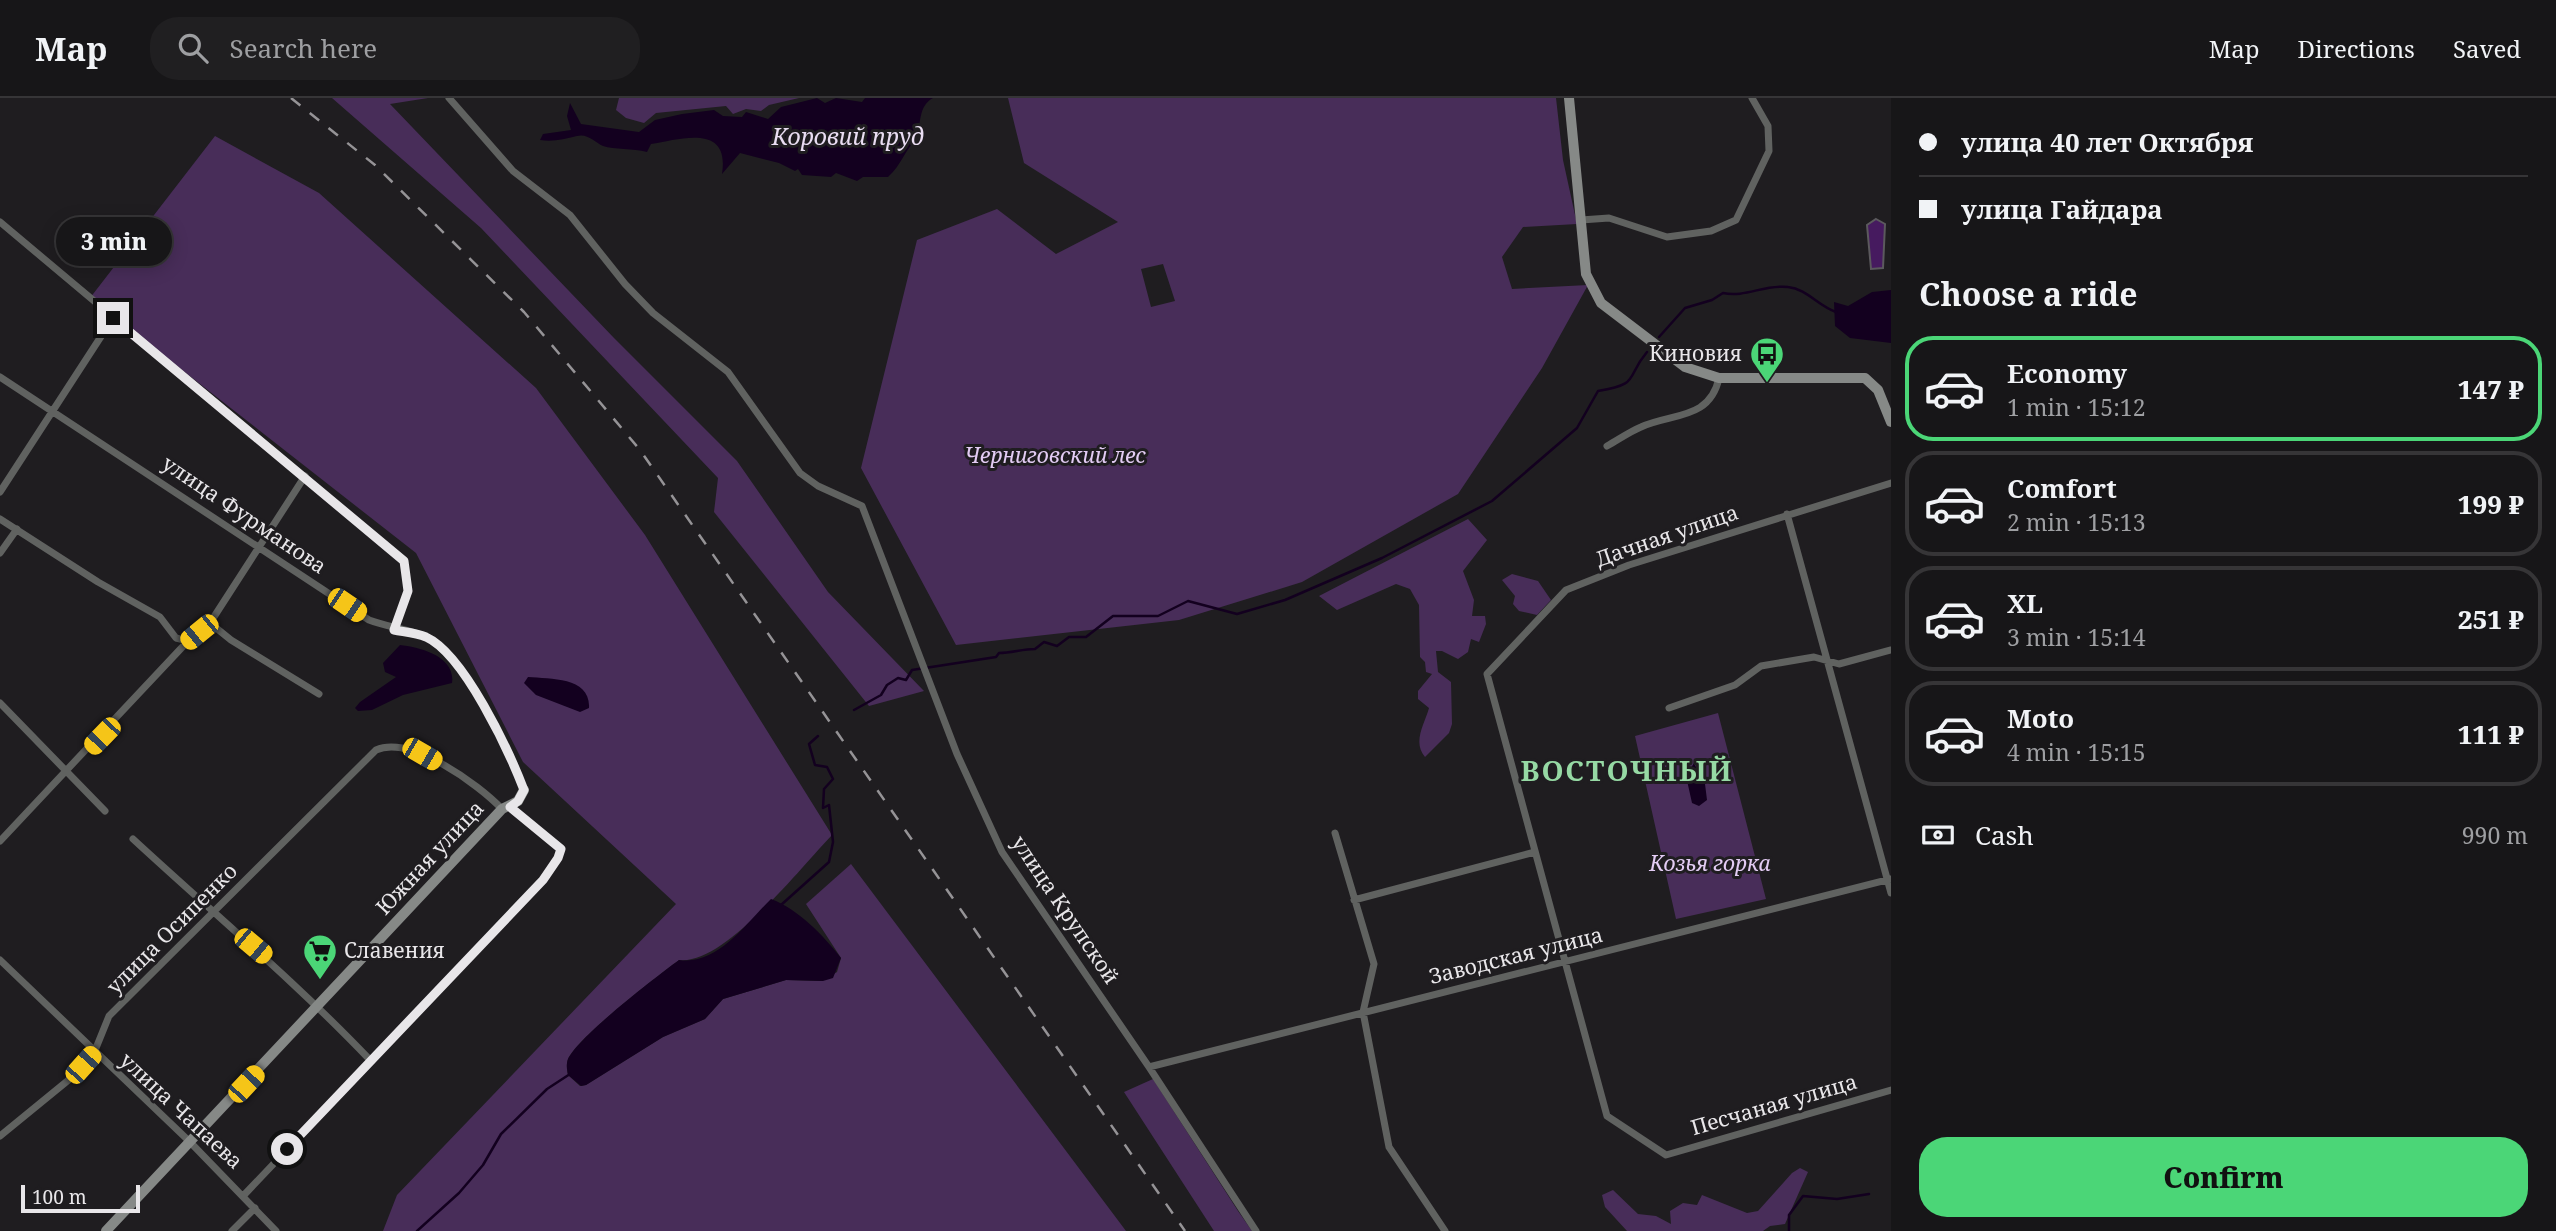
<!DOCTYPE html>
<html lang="en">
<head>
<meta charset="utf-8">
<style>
	:root { --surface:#171618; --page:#201f21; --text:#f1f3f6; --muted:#9e9fa2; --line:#363537; --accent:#4bd677 }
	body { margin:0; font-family:"Noto Serif",serif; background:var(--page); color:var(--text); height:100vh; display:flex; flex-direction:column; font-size:26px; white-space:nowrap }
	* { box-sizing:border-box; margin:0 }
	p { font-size:23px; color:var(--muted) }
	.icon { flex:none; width:38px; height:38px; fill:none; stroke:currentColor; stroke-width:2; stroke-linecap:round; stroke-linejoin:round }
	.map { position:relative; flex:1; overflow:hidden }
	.panel { display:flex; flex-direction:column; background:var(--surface); width:665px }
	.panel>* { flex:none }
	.top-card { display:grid; align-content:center; height:154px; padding:0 28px; background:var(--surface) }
	.scale { position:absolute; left:21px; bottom:18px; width:119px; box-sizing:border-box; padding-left:7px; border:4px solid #e8e6e9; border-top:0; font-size:19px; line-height:24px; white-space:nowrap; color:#e8e6e9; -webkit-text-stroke:5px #1f1d20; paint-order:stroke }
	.end { position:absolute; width:32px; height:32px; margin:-16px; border:9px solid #e8e6e9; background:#111; box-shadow:0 0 0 4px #111 }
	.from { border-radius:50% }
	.bubble { position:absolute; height:49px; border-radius:24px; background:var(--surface); box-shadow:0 4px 18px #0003,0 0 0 2px var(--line); font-size:23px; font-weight:800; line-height:49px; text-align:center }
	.car { position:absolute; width:21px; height:42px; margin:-21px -10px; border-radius:9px; box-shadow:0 0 5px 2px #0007; background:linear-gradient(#f5c518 24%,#345 0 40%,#f5c518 0 76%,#345 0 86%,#f5c518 0) }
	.top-card b { display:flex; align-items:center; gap:24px; height:66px; font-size:26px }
	.top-card b+b { border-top:2px solid var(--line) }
	.top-card i { width:18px; height:18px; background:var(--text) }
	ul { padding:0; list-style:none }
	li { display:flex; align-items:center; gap:21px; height:105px; margin:0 14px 10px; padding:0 14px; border:4px solid var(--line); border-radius:28px }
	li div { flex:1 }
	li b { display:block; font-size:26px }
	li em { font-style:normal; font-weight:800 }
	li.selected { border-color:var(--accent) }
	li>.icon { width:63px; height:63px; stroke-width:1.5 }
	h2 { padding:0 28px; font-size:32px; line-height:84px }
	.pay { display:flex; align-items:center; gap:18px; height:77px; padding:0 28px; font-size:26px }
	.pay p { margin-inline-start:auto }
	.cta { display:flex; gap:14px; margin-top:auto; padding:14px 28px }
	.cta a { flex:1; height:80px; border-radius:28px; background:var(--accent); color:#111; font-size:28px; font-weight:800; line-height:80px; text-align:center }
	header { display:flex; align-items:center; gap:42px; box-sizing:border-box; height:98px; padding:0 35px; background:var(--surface); border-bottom:2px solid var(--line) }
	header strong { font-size:33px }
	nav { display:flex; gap:38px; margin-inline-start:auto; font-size:24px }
	.search { width:490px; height:63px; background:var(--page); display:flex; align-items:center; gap:18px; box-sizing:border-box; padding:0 24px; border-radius:28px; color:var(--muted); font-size:26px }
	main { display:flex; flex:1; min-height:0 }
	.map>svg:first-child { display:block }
</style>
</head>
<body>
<header>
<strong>Map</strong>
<div class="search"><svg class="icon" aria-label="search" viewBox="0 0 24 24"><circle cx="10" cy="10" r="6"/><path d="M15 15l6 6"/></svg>Search here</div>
<nav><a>Map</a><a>Directions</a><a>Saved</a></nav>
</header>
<main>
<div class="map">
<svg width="1891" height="1133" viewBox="0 0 1891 1133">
	<rect width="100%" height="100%" fill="#1f1d20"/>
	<path fill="#482d59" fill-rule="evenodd" d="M332,0H428L390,6L614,240L737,363L828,494L924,593L869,608L714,414L718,380L481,130Z
		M619,0H799L769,7L761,13L746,11L733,16L726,8L656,15L644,25L626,20L616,12Z
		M1008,0H1556L1563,62L1577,126L1523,129L1502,159L1512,191L1588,187L1542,270L1458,396L1302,484L1179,522L956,547L861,370L917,142L997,111L1056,156L1118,124L1024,65ZM1163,166L1175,203L1151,209L1141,171Z
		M215,38L319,95L536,290L645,437L832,737C801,769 724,868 679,862C655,880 579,938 568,961C566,967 567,972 568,977L580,988L586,987L663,939L705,921L723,901L786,882L822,883L837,874L841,860L806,806L851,766L1126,1133H383L397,1097L676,806L523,664L416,455L90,200Z
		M1468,421L1487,442L1463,473L1474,502L1472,518H1485L1486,526L1479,544L1471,541L1468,554L1458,561L1442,553H1436L1438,574L1451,584L1452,626L1449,635L1425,659C1412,644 1425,625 1429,610L1418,601V593L1432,576L1426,574L1425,564L1420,559L1419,507L1410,491L1396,486L1337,512L1319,498Z
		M1512,476L1538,483L1551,502L1537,517L1519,513L1513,506L1515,498L1502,482Z
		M1718,615L1766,801L1676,821L1635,638Z
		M1153,981L1238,1113L1252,1133H1214L1124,994Z
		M1800,1070L1808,1074L1785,1126L1770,1128L1763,1133H1627L1605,1109L1602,1097L1613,1092L1638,1116L1656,1118L1671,1126L1670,1113L1683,1105L1697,1107L1702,1097L1747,1115L1758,1113L1792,1075Z"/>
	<path fill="#13001f" d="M817,0L825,5L836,0L862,4L865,0H933C918,8 921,26 917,41C904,52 902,67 888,79H863L857,83L836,75L831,79L802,77L798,71L795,73L779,65L740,55L722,76C730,25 681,41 651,46L647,54C633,50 614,52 603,48C595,44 587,35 577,38C564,41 554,44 540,42L543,36L571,32L567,18L570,5L581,26L639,34L655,22L682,16L714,12L723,18L742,19L746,14L768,21L781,9Z
		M1891,192V245L1850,240L1835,228L1834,204L1848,208L1872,194Z
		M400,547C419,549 456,558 452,585L403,597L372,612L358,613L355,610L360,604L396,579L385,574L383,565Z
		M528,579C551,581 591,579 589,610L580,614L536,597L524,585Z
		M1694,665L1697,671L1703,670L1707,702L1699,708L1692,705L1686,678Z
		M771,801C798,811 824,838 841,860L833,880L823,883L786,882L723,901L705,921L663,939L586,987L581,988L568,977C567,971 566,967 568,961C580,937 655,880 679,862C718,868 747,824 771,801Z"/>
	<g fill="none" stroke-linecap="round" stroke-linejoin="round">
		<path stroke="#13001f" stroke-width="2.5" d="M1659,239L1685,210L1712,202L1723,195C1745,200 1765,186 1788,189C1807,191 1818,208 1836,214
			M854,612L881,597L887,587L898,580L906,582L912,572L996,559L999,555C1012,555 1022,551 1035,551L1044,544L1057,548L1069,539H1086L1113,518H1158L1188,503L1237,516L1285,502L1382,460L1492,403L1577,330L1598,293C1641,286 1625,280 1647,254
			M781,807L829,764L833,744L829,707L823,710L824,691L833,681L827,669L815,667L809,646L818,638
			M417,1133L459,1095L483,1067L501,1036L547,991L570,976
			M1789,1133V1117L1803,1098L1837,1101L1869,1096"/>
	</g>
	<path fill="#461a5f" stroke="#5b595d" stroke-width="2" d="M1876,121L1885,126L1883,170L1871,171L1867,127Z"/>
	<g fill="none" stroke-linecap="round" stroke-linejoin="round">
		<path stroke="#606260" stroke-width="7" d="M449,0L513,73L570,117L625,186L653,215L728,274L800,375L818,388L862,408L957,656L1002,754L1149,969L1256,1133
			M1581,122L1609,120L1667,139L1711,133L1736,122L1769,53L1768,28L1752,0
			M0,124L404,463L408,493L394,532
			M0,279L369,522C387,529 409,531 426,539C465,558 509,652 524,692
			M1607,348C1618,342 1629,334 1641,329C1672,315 1710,322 1719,280
			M1891,385L1629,467L1566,492L1487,576L1607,1018L1666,1057L1891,992
			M0,394L113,220
			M1787,416L1891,795
			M0,421L98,484L160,519L176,540L188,543
			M0,455L17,431
			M210,525L231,542L319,596
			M0,605L105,713
			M1669,610L1735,587L1761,568L1814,559L1839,566L1891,552
			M1335,735L1374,866L1363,914L1389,1049L1445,1133
			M133,741C213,815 296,884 371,963
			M0,743L188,543L210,525L305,378
			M1354,802L1535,754
			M0,862L190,1044L276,1133
			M1149,969L1891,781
			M0,1038L71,980L94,955L109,918L376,652C411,637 478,686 502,711
			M244,1097L543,782L558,760L561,751L510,709
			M232,1133L255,1110"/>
		<path stroke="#868987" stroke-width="10" d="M1569,0L1586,176L1601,205L1685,269L1719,280H1865L1878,292L1891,324
			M106,1133L502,711L518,703L524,692"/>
		<path stroke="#959396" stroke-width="2.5" stroke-dasharray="12 12" stroke-linecap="butt" d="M291,0L375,67L524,214L640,352L1185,1133"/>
	</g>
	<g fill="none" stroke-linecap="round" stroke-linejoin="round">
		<path stroke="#e8e6e9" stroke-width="9" d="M113,220L404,463L408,493L394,532C404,534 416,535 426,539C464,556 509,653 524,692L518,703L510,709L561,751L558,760L543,782L287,1051"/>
	</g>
	<defs>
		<g id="bus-pin" transform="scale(1.75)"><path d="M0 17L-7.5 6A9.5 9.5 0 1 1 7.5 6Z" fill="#4bd677" stroke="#1f1d20"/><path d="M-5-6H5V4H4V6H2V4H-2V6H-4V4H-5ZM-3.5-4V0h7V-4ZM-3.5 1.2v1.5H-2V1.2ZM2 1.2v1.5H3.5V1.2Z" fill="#111"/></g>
		<g id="supermarket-pin" transform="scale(1.75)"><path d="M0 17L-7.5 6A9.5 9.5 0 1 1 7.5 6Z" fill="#4bd677" stroke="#1f1d20"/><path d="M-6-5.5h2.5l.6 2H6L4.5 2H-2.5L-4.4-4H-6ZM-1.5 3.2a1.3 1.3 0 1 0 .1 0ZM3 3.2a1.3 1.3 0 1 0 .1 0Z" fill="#111"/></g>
	</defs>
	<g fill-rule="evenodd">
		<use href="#bus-pin" x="1767" y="256"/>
		<use href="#supermarket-pin" x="320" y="853"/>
	</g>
	<g text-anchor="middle" stroke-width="6" stroke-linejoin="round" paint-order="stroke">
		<g font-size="21" fill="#e8e6e9" stroke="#1f1d20" text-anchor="end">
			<text x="1742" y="263">Киновия</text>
			<text x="344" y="860" text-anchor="start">Славения</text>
		</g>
		<g font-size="21" font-style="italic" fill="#e3ccf4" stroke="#1f1d20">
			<text x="1055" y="365">Черниговский лес</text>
			<text x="1710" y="773">Козья горка</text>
		</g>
		<g font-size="21" fill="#e8e6e9" stroke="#1f1d20">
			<text transform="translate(244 417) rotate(34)" y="7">улица Фурманова</text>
			<text transform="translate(1667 438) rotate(-19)" y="7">Дачная улица</text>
			<text transform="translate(430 760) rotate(-47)" y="7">Южная улица</text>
			<text transform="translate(1065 812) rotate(56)" y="7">улица Крупской</text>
			<text transform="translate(172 831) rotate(-45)" y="7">улица Осипенко</text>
			<text transform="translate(1516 858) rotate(-14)" y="7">Заводская улица</text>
			<text transform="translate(1774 1007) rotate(-16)" y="7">Песчаная улица</text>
			<text transform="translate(181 1013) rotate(43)" y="7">улица Чапаева</text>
		</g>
		<g font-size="23" font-style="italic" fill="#e9ddf2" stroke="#1f1d20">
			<text x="848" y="47">Коровий пруд</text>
		</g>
		<g font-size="28" font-weight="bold" letter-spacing="2" fill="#96d9a4" stroke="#1f1d20">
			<text x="1627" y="683">ВОСТОЧНЫЙ</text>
		</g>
	</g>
</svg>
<div class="scale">100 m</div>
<i class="end from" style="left:287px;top:1051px"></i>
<i class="end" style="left:113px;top:220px"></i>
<div class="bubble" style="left:56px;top:119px;width:116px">3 min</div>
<i class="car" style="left:347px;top:507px;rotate:124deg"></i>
<i class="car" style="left:199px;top:534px;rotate:231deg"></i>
<i class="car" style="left:102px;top:638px;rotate:224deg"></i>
<i class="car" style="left:422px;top:656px;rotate:120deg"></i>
<i class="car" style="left:253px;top:848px;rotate:130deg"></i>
<i class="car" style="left:83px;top:967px;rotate:42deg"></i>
<i class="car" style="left:246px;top:986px;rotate:43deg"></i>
</div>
<section class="panel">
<div class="top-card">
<b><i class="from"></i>улица 40 лет Октября</b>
<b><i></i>улица Гайдара</b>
</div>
<h2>Choose a ride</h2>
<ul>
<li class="selected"><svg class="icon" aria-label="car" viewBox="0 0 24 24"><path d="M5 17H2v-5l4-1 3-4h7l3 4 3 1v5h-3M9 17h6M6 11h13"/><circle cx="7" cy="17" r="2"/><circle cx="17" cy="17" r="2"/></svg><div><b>Economy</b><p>1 min · 15:12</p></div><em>147 ₽</em></li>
<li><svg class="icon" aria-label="car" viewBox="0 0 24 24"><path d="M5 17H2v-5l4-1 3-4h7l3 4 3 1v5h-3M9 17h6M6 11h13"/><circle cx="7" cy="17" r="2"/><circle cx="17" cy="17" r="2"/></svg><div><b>Comfort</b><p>2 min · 15:13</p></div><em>199 ₽</em></li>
<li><svg class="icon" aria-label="car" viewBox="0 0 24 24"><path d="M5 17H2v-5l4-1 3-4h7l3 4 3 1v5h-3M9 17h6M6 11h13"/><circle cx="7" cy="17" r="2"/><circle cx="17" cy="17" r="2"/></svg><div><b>XL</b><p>3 min · 15:14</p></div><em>251 ₽</em></li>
<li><svg class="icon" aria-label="car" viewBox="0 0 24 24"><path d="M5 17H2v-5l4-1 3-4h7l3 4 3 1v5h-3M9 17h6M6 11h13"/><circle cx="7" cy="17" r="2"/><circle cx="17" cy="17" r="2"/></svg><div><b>Moto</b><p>4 min · 15:15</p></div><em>111 ₽</em></li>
</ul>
<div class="pay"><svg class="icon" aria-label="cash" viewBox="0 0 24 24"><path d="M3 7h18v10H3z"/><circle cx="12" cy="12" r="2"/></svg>Cash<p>990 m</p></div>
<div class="cta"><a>Confirm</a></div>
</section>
</main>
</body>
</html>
